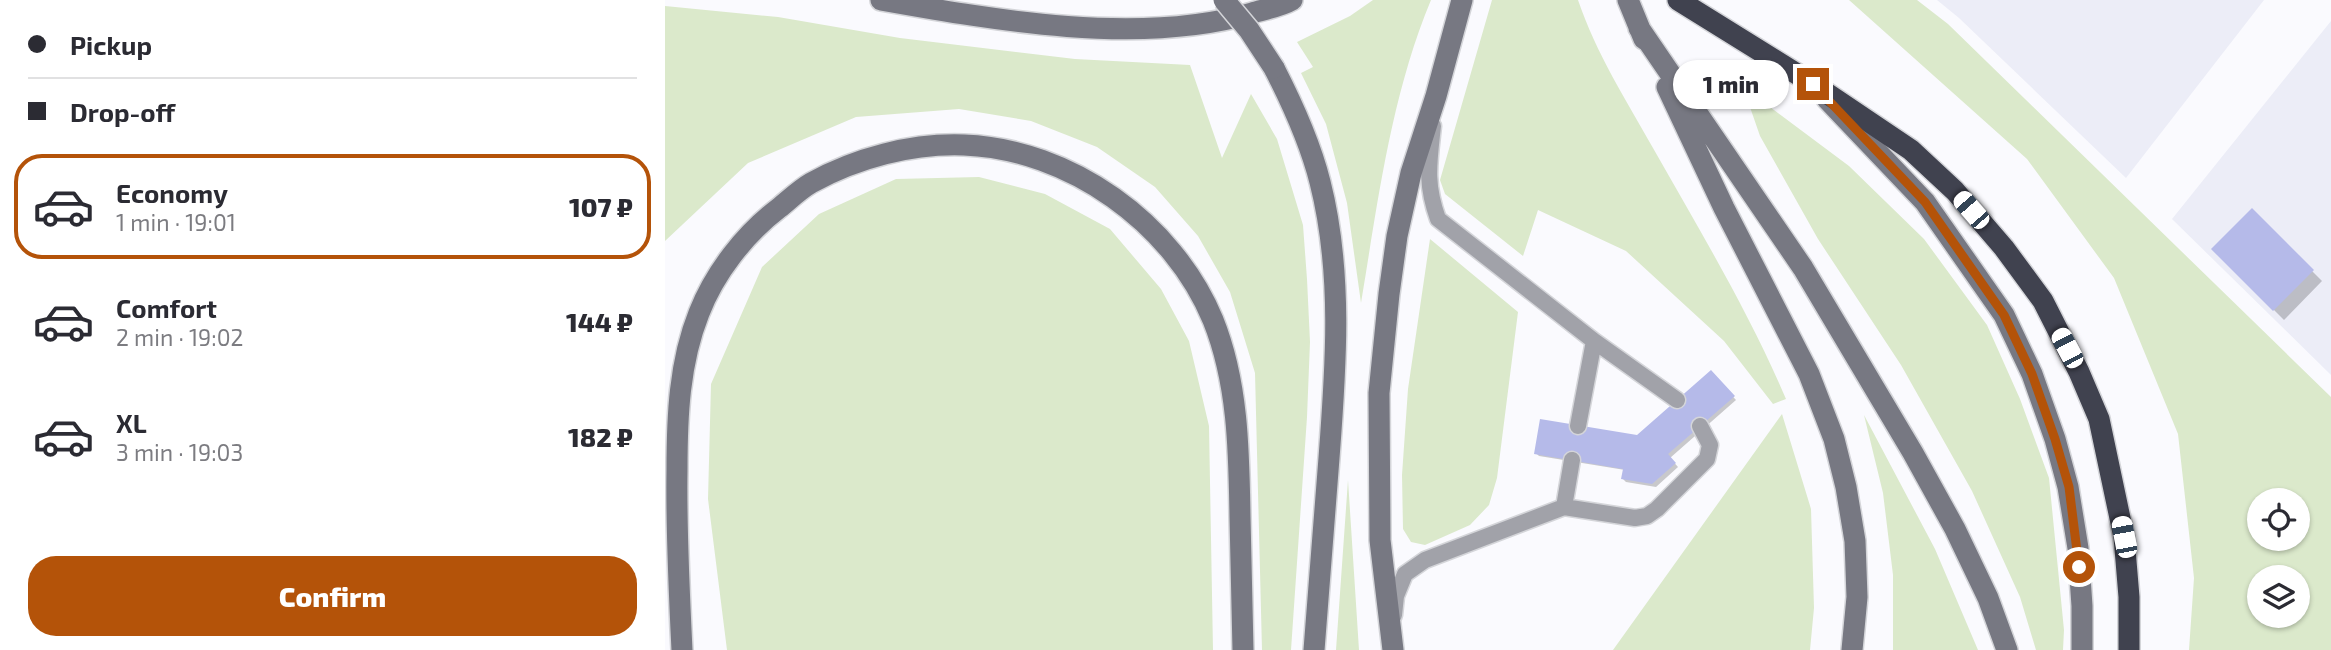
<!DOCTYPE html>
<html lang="en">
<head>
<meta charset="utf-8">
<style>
	:root { --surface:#fff; --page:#f2f2f3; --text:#2b2b33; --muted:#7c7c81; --line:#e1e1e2; --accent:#b45309 }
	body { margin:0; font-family:"Exo 2",sans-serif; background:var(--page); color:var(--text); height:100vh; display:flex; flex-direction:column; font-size:26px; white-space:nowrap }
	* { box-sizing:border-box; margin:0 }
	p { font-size:23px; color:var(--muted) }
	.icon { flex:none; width:38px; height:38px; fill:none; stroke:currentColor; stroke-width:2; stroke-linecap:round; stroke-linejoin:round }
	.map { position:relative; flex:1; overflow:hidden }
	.panel { display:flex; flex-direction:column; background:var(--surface); width:665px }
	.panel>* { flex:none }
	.top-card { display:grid; align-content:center; height:154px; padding:0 28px; background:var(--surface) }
	.fabs { position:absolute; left:1582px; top:488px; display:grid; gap:14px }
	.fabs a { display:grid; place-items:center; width:63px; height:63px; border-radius:50%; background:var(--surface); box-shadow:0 2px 5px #0004; font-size:35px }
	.end { position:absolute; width:32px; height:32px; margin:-16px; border:9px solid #b45309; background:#fff; box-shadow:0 0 0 4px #fff }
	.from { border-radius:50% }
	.bubble { position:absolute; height:49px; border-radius:24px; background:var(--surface); box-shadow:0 2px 5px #0004; font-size:23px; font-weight:800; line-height:49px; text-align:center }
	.car { position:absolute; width:21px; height:42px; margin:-21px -10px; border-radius:9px; box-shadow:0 0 5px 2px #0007; background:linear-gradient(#fff 24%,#345 0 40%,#fff 0 76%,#345 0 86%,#fff 0) }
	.top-card b { display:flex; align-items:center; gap:24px; height:66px; font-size:26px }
	.top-card b+b { border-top:2px solid var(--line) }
	.top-card i { width:18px; height:18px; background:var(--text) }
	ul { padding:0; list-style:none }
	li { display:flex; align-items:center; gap:21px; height:105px; margin:0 14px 10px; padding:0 14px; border:4px solid transparent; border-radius:28px }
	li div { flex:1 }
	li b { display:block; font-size:26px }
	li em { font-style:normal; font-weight:800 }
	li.active { border-color:var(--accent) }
	li>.icon { width:63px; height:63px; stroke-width:1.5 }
	.primary-button { display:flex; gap:14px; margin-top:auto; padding:14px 28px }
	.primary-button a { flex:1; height:80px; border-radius:28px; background:var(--accent); color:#fff; font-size:28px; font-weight:800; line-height:80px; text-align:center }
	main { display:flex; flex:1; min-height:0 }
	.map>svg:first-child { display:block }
</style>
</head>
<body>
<main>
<section class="panel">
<div class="top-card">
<b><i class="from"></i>Pickup</b>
<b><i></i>Drop-off</b>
</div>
<ul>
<li class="active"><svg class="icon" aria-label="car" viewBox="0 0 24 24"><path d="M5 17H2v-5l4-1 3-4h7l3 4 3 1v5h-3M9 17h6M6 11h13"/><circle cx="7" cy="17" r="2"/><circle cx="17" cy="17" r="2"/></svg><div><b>Economy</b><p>1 min · 19:01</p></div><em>107 ₽</em></li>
<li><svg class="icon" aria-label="car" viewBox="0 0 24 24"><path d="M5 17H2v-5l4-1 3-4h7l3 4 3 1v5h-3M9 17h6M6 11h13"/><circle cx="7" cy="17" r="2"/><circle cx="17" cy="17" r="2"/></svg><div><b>Comfort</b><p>2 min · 19:02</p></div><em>144 ₽</em></li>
<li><svg class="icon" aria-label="car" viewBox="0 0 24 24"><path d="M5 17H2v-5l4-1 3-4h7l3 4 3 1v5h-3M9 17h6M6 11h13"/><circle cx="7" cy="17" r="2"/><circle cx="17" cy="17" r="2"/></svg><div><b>XL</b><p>3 min · 19:03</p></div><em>182 ₽</em></li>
</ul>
<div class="primary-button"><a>Confirm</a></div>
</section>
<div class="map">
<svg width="1666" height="650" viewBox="0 0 1666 650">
	<rect width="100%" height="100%" fill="#fafafe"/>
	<path fill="#ecedf7" d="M1272,0H1599L1461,178L1294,18Z
		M1666,21V375L1507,219Z"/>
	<path fill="#dbe9cb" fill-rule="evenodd" d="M708,0H766C726,96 713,201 696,303L682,203L661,124L636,73L648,67L632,42L685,16Z
		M827,0H913C931,53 961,100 988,148C1035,231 1084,312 1121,399L1108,404L1059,341L961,251L873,210L858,256L780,194L775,180Z
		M1184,0H1252L1283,24L1666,397V650H1524L1529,578L1513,434L1449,278L1362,159ZM1594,500H1633V539H1594ZM1594,578H1633V616H1594Z
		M0,6L113,17L235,38L410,59L525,65L557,158L586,94L612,139L638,225L642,279L645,342L642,417L626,650H597L590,373L565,292L533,236L490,187L432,147L366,121L294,109L191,117L83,163L0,241Z
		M1078,87L1184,166L1259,239L1322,325L1355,399L1384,478L1399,630L1398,650H1371L1355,597L1307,491L1236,365L1153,239L1095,136Z
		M314,177L380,194L445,229L496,289L524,341L544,426L548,650H62L43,499L46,384L97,267L154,214L231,179Z
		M765,239L853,312L832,478L824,505L805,525L760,545L746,542L738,529L737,475L743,389Z
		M1117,414L1146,509L1149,608L1145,650H948Z
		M1199,415L1270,549L1313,650H1228V575L1218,493Z
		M683,480L694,650H671Z"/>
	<path fill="#0003" d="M1587,211L1657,281L1619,320L1548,249Z
		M1046,373L1071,400L1005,458L1013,467L991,487L961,482L958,479L960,470L874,456L871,453L973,437Z"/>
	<path fill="#b5bae9" d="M1587,208L1649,270L1608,311L1546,249Z
		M1046,370L1070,396L1003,454L1011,463L987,484L956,479L958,469L869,454L875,419L972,435Z"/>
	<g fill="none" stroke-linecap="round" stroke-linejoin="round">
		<g stroke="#d4d5d9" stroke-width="19">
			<path id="lane" d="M768,126C764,163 760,183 773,219L929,341L913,426
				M929,341L1012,400
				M899,507L970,518L982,516L992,509L1042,459L1045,445L1035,426
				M729,615L731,596L740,574L760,560L899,507L907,460"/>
		</g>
		<g stroke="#d4d5d9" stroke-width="24">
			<path id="secondary" d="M216,0C329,20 475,46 587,13C600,9 615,7 627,0
				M963,0L979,39
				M974,28L1138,268L1248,453L1290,529L1323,598L1342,650
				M609,68C628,105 645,142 655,182C678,272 671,367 664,458C659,522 654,586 649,650
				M1002,87L1059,208L1144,374L1169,439L1181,487L1190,541L1192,597L1187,650
				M1162,99L1260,202L1339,315L1367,374L1390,439L1403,487L1413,548L1417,606V650
				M17,650C14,590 11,530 12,470C12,417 14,363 34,313C50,272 80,234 114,208C124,200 134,190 146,183C191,158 247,143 299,145C405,149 508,223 548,320C573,382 574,450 575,517C576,561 577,606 578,650
				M728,650L715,540L714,393L724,294L732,236L746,173L771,96L797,0"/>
		</g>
		<g stroke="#d4d5d9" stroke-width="24">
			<path id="highway" d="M1013,0L1148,84L1246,150L1290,191L1339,248L1378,301L1414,372L1434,419L1459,537L1464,597V650"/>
		</g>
		<use href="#lane" stroke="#a1a2a9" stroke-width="16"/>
		<use href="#secondary" stroke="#777882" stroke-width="21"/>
		<use href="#highway" stroke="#40424f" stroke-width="21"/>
		<g stroke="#d4d5d9" stroke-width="24" stroke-linecap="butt">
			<path id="secondary-bridge" d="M559,0L584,30L609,68"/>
		</g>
		<use href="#secondary-bridge" stroke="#777882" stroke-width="21"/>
	</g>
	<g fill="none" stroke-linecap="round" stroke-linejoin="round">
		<path stroke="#b45309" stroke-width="9" d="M1148,84L1260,202L1339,315L1367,374L1390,439L1404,487L1414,567"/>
	</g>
</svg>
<div class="fabs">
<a><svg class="icon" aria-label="locate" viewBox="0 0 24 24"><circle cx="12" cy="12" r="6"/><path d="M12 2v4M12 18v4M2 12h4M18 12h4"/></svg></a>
<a><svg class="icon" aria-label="layers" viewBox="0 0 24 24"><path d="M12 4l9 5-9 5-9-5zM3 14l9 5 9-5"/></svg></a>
</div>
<i class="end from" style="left:1414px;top:567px"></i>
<i class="end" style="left:1148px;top:84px"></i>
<div class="bubble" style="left:1008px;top:60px;width:116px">1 min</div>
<i class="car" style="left:1306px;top:210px;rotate:319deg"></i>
<i class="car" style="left:1402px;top:348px;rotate:332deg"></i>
<i class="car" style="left:1459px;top:537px;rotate:349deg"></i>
</div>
</main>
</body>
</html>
